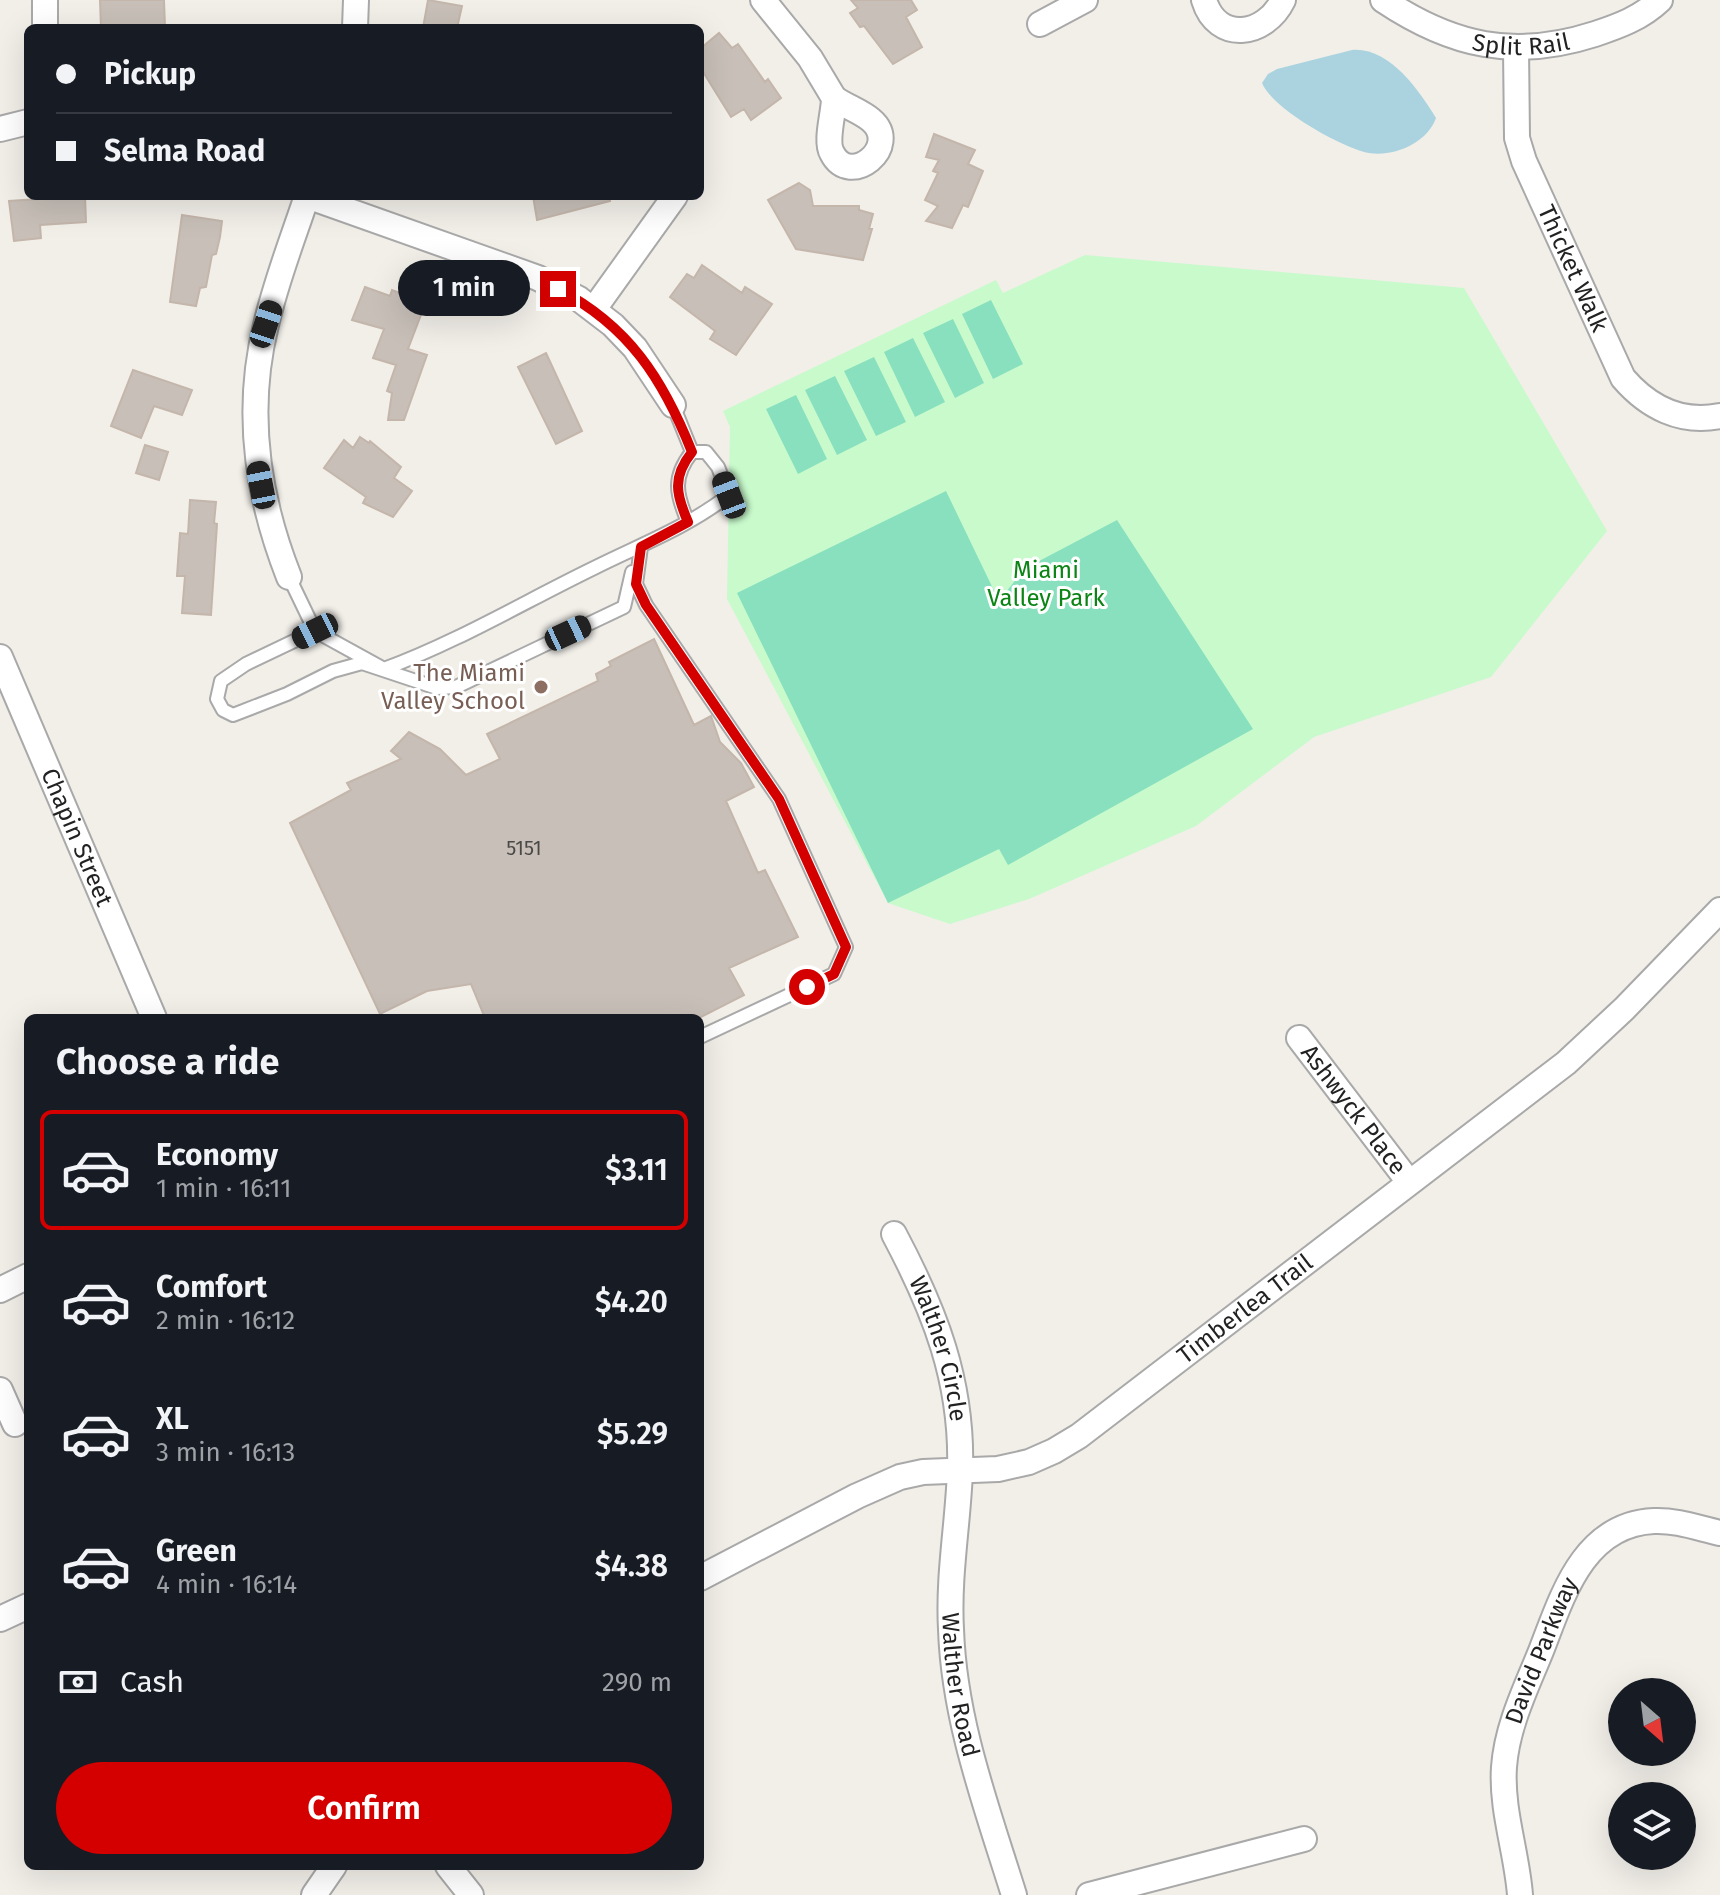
<!DOCTYPE html>
<html lang="en">
<head>
<meta charset="utf-8">
<style>
	:root { --surface:#171b24; --page:#242831; --text:#f1f3f6; --muted:#9ea1a6; --line:#363941; --accent:#d40000 }
	body { margin:0; font-family:"Fira Sans",sans-serif; background:var(--page); color:var(--text); height:100vh; display:flex; flex-direction:column; font-size:30px; white-space:nowrap }
	* { box-sizing:border-box; margin:0 }
	p { font-size:26px; color:var(--muted) }
	.icon { flex:none; width:44px; height:44px; fill:none; stroke:currentColor; stroke-width:2; stroke-linecap:round; stroke-linejoin:round }
	.map { position:relative; flex:1; overflow:hidden }
	.drawer { position:absolute; left:24px; top:1014px; width:680px; height:856px; display:flex; flex-direction:column; background:var(--surface); border-radius:12px; box-shadow:0 8px 32px #0002 }
	.drawer>* { flex:none }
	.top-card { position:absolute; left:24px; top:24px; width:680px; height:176px; border-radius:12px; box-shadow:0 8px 32px #0002; display:grid; align-content:center; height:176px; padding:0 32px; background:var(--surface) }
	.needle { width:52px; rotate:152deg }
	.fabs { position:absolute; left:1608px; top:1678px; display:grid; gap:16px }
	.fabs a { display:grid; place-items:center; width:88px; height:88px; border-radius:50%; background:var(--surface); box-shadow:0 8px 32px #0002; font-size:40px }
	.end { position:absolute; width:36px; height:36px; margin:-18px; border:10px solid #d40000; background:#fff; box-shadow:0 0 0 4px #fff }
	.from { border-radius:50% }
	.bubble { position:absolute; height:56px; border-radius:28px; background:var(--surface); box-shadow:0 8px 32px #0002; font-size:26px; font-weight:600; line-height:56px; text-align:center }
	.car { position:absolute; width:24px; height:48px; margin:-24px -12px; border-radius:10px; box-shadow:0 0 6px 2px #0007; background:linear-gradient(#222 24%,#8ab4d8 0 40%,#222 0 76%,#8ab4d8 0 86%,#222 0) }
	.top-card b { display:flex; align-items:center; gap:28px; height:76px; font-size:30px }
	.top-card b+b { border-top:2px solid var(--line) }
	.top-card i { width:20px; height:20px; background:var(--text) }
	ul { padding:0; list-style:none }
	li { display:flex; align-items:center; gap:24px; height:120px; margin:0 16px 12px; padding:0 16px; border:4px solid transparent; border-radius:12px }
	li div { flex:1 }
	li b { display:block; font-size:30px }
	li em { font-style:normal; font-weight:600 }
	li.selected { border-color:var(--accent) }
	li>.icon { width:72px; height:72px; stroke-width:1.5 }
	h2 { padding:0 32px; font-size:36px; line-height:96px }
	.pay { display:flex; align-items:center; gap:20px; height:88px; padding:0 32px; font-size:30px }
	.pay p { margin-inline-start:auto }
	.button { display:flex; gap:16px; margin-top:auto; padding:16px 32px }
	.button a { flex:1; height:92px; border-radius:48px; background:var(--accent); color:#fff; font-size:32px; font-weight:600; line-height:92px; text-align:center }
	.map>svg:first-child { display:block }
</style>
</head>
<body>
<div class="map">
<svg width="1720" height="1895" viewBox="0 0 1720 1895">
	<rect width="100%" height="100%" fill="#f2efe9"/>
	<path fill="#c8facc" d="M1085,255L1464,288L1607,531L1491,677L1314,737L1196,826L1029,899L950,924L888,903L727,599L730,427L723,411L996,280L1003,293Z"/>
	<path fill="#88e0be" d="M991,300L1023,364L993,379L962,314Z
		M953,319L984,383L955,398L923,333Z
		M913,338L945,402L915,417L884,352Z
		M874,357L906,422L876,436L844,371Z
		M835,376L867,440L837,455L805,390Z
		M796,395L827,459L798,474L766,409Z
		M946,491L999,601L1024,569L1117,520L1253,729L1008,865L999,849L888,903L737,593Z"/>
	<path fill="#aad3df" d="M1352,50C1389,47 1418,89 1436,118C1427,144 1390,159 1364,152C1336,144 1273,109 1262,83L1268,74L1277,69Z"/>
	<path fill="#c7bfb8" stroke="#c4b6ab" stroke-width="2" d="M100,0H164L165,28H101Z
		M428,0L462,6L457,28H423Z
		M851,0H911L917,10L906,17L922,47L893,64L864,26L860,27L850,13L858,8Z
		M719,33L732,48L738,44L765,82L768,79L781,98L751,120L744,109L731,117L700,67V49Z
		M934,134L975,150L968,164L983,171L968,207L963,205L952,228L926,221L938,206L925,200L938,173L933,171L939,160L926,157Z
		M799,183L810,190L813,206H859V210L873,214L869,229H872L863,260L796,249L768,200Z
		M85,196L86,222L40,225L41,238L14,241L9,201Z
		M533,196H609L610,201L537,220Z
		M182,215L222,221L220,237L216,254L212,255L206,287L200,288L196,306L170,302Z
		M702,265L742,293L745,287L772,304L736,355L710,339L715,331L670,297L687,274L694,278Z
		M365,287L390,296L392,290L408,296L406,302L424,307L408,349L427,355L404,420H388L392,393L387,391L396,365L373,358L384,329L352,320Z
		M546,353L582,431L556,444L518,367Z
		M133,370L192,390L182,415L154,406L141,438L111,426Z
		M360,437L369,443L370,441L401,467L394,478L412,491L393,517L363,503L366,497L324,468L344,440L353,448Z
		M145,445L168,452L159,480L136,473Z
		M190,500L216,502L214,523L217,524L211,615L182,613L185,576H177L180,533L188,534Z
		M654,639L694,725L711,716L720,742L741,763L754,787L726,801L758,873L765,870L798,937L729,968L744,995L699,1018H485L471,984L427,991L380,1014L290,823L351,790L347,783L401,759L391,751L409,732L440,749L466,775L500,759L487,734L598,681L596,674L611,666L609,662Z"/>
	<g fill="none" stroke-linecap="round" stroke-linejoin="round">
		<g stroke="#a9a9a9" stroke-width="16">
			<path id="lane" d="M673,405L692,452
				M688,522C676,494 672,477 692,452
				M641,547L636,584L646,605L779,799L846,947L834,974L700,1037
				M289,577L315,631L384,669C457,642 524,602 594,568C640,545 688,527 729,495L718,467L706,452H692
				M315,631L246,664L221,681L217,699L223,710L233,715L287,694L333,671L362,663L437,688L456,687L624,607L632,572"/>
		</g>
		<g stroke="#a9a9a9" stroke-width="28">
			<g id="street">
				<path d="M45,0V28"/>
				<path d="M763,0L810,58L834,98"/>
				<path d="M1204,0C1217,43 1265,37 1283,0"/>
				<path id="s1" d="M1383,0C1452,46 1514,60 1595,34C1619,26 1641,18 1660,0"/>
				<path d="M1040,24L1085,0"/>
				<path d="M355,28L356,0"/>
				<path id="s2" d="M1516,48L1517,138L1524,161L1623,378C1648,407 1681,424 1720,416"/>
				<path d="M834,98C845,106 862,112 871,120C902,146 850,189 832,153C825,141 834,113 834,98Z"/>
				<path d="M0,129L28,122"/>
				<path d="M307,196L538,278L579,299L613,325L635,348L673,405"/>
				<path d="M594,309L675,196"/>
				<path d="M289,577C257,496 245,410 266,325C276,281 293,238 307,196"/>
				<path id="s3" d="M0,657L154,1018"/>
				<path id="s4" d="M1299,1038L1409,1182"/>
				<path id="s5" d="M894,1234C935,1311 963,1382 960,1471C958,1524 948,1576 951,1629C954,1721 987,1808 1014,1895"/>
				<path d="M0,1290L28,1276"/>
				<path d="M0,1390L15,1424"/>
				<path id="s6" d="M700,1578L857,1496L900,1477L923,1472L998,1469L1029,1462L1054,1451L1079,1436L1566,1063L1624,1009L1720,910"/>
				<path d="M0,1619L28,1606"/>
				<path d="M448,1866L471,1895"/>
				<path d="M314,1895L334,1866"/>
				<path d="M1089,1895L1304,1839"/>
				<path id="s7" d="M1520,1895C1517,1853 1501,1810 1504,1767C1507,1726 1526,1688 1541,1651C1562,1597 1583,1524 1654,1521C1676,1520 1698,1528 1720,1533"/>
			</g>
		</g>
		<use href="#lane" stroke="#fff" stroke-width="12"/>
		<use href="#street" stroke="#fff" stroke-width="24"/>
	</g>
	<g fill="none" stroke-linecap="round" stroke-linejoin="round">
		<path stroke="#d40000" stroke-width="10" d="M558,289C629,326 663,379 692,452C672,477 676,494 688,522L641,547L636,584L646,605L779,799L846,947L834,974L807,987"/>
	</g>
	<circle fill="#8d6e63" stroke="#fff" stroke-width="3" cx="541" cy="687" r="8"/>
	<g text-anchor="middle" stroke-width="6" stroke-linejoin="round" paint-order="stroke">
		<g font-size="20" fill="#4b4948">
			<text x="524" y="855">5151</text>
		</g>
		<g font-size="24" fill="#222" stroke="#fff">
			<text dy="8" stroke="none"><textPath href="#s1" startOffset="148">Split Rail</textPath></text>
			<text dy="8" stroke="none"><textPath href="#s2" startOffset="232">Thicket Walk</textPath></text>
			<text dy="8" stroke="none"><textPath href="#s3" startOffset="196">Chapin Street</textPath></text>
			<text dy="8" stroke="none"><textPath href="#s4" startOffset="90">Ashwyck Place</textPath></text>
			<text dy="8" stroke="none"><textPath href="#s6" startOffset="620">Timberlea Trail</textPath></text>
			<text dy="8" stroke="none"><textPath href="#s5" startOffset="124">Walther Circle</textPath></text>
			<text dy="8" stroke="none"><textPath href="#s7" startOffset="252">David Parkway</textPath></text>
			<text dy="8" stroke="none"><textPath href="#s5" startOffset="464">Walther Road</textPath></text>
		</g>
		<g font-size="24" fill="#0c8416" stroke="#fff">
			<text x="1046" y="578">Miami<tspan x="1046" dy="28">Valley Park</tspan></text>
		</g>
		<g font-size="24" fill="#785e54" stroke="#fff" text-anchor="end">
			<text x="525" y="681">The Miami<tspan x="525" dy="28">Valley School</tspan></text>
		</g>
	</g>
</svg>
<div class="fabs">
<a><svg class="needle" viewBox="-14 -14 28 28"><path d="M0-13l5 13h-10z" fill="#e53935"/><path d="M0 13l5-13h-10z" fill="#9ea1a6"/></svg></a>
<a><svg class="icon" aria-label="layers" viewBox="0 0 24 24"><path d="M12 4l9 5-9 5-9-5zM3 14l9 5 9-5"/></svg></a>
</div>
<i class="end from" style="left:807px;top:987px"></i>
<i class="end" style="left:558px;top:289px"></i>
<div class="bubble" style="left:398px;top:260px;width:132px">1 min</div>
<i class="car" style="left:266px;top:324px;rotate:18deg"></i>
<i class="car" style="left:261px;top:485px;rotate:349deg"></i>
<i class="car" style="left:729px;top:495px;rotate:339deg"></i>
<i class="car" style="left:315px;top:631px;rotate:244deg"></i>
<i class="car" style="left:568px;top:633px;rotate:65deg"></i>
<div class="top-card">
<b><i class="from"></i>Pickup</b>
<b><i></i>Selma Road</b>
</div>
<section class="drawer">
<h2>Choose a ride</h2>
<ul>
<li class="selected"><svg class="icon" aria-label="car" viewBox="0 0 24 24"><path d="M5 17H2v-5l4-1 3-4h7l3 4 3 1v5h-3M9 17h6M6 11h13"/><circle cx="7" cy="17" r="2"/><circle cx="17" cy="17" r="2"/></svg><div><b>Economy</b><p>1 min · 16:11</p></div><em>$3.11</em></li>
<li><svg class="icon" aria-label="car" viewBox="0 0 24 24"><path d="M5 17H2v-5l4-1 3-4h7l3 4 3 1v5h-3M9 17h6M6 11h13"/><circle cx="7" cy="17" r="2"/><circle cx="17" cy="17" r="2"/></svg><div><b>Comfort</b><p>2 min · 16:12</p></div><em>$4.20</em></li>
<li><svg class="icon" aria-label="car" viewBox="0 0 24 24"><path d="M5 17H2v-5l4-1 3-4h7l3 4 3 1v5h-3M9 17h6M6 11h13"/><circle cx="7" cy="17" r="2"/><circle cx="17" cy="17" r="2"/></svg><div><b>XL</b><p>3 min · 16:13</p></div><em>$5.29</em></li>
<li><svg class="icon" aria-label="car" viewBox="0 0 24 24"><path d="M5 17H2v-5l4-1 3-4h7l3 4 3 1v5h-3M9 17h6M6 11h13"/><circle cx="7" cy="17" r="2"/><circle cx="17" cy="17" r="2"/></svg><div><b>Green</b><p>4 min · 16:14</p></div><em>$4.38</em></li>
</ul>
<div class="pay"><svg class="icon" aria-label="cash" viewBox="0 0 24 24"><path d="M3 7h18v10H3z"/><circle cx="12" cy="12" r="2"/></svg>Cash<p>290 m</p></div>
<div class="button"><a>Confirm</a></div>
</section>
</div>
</body>
</html>
